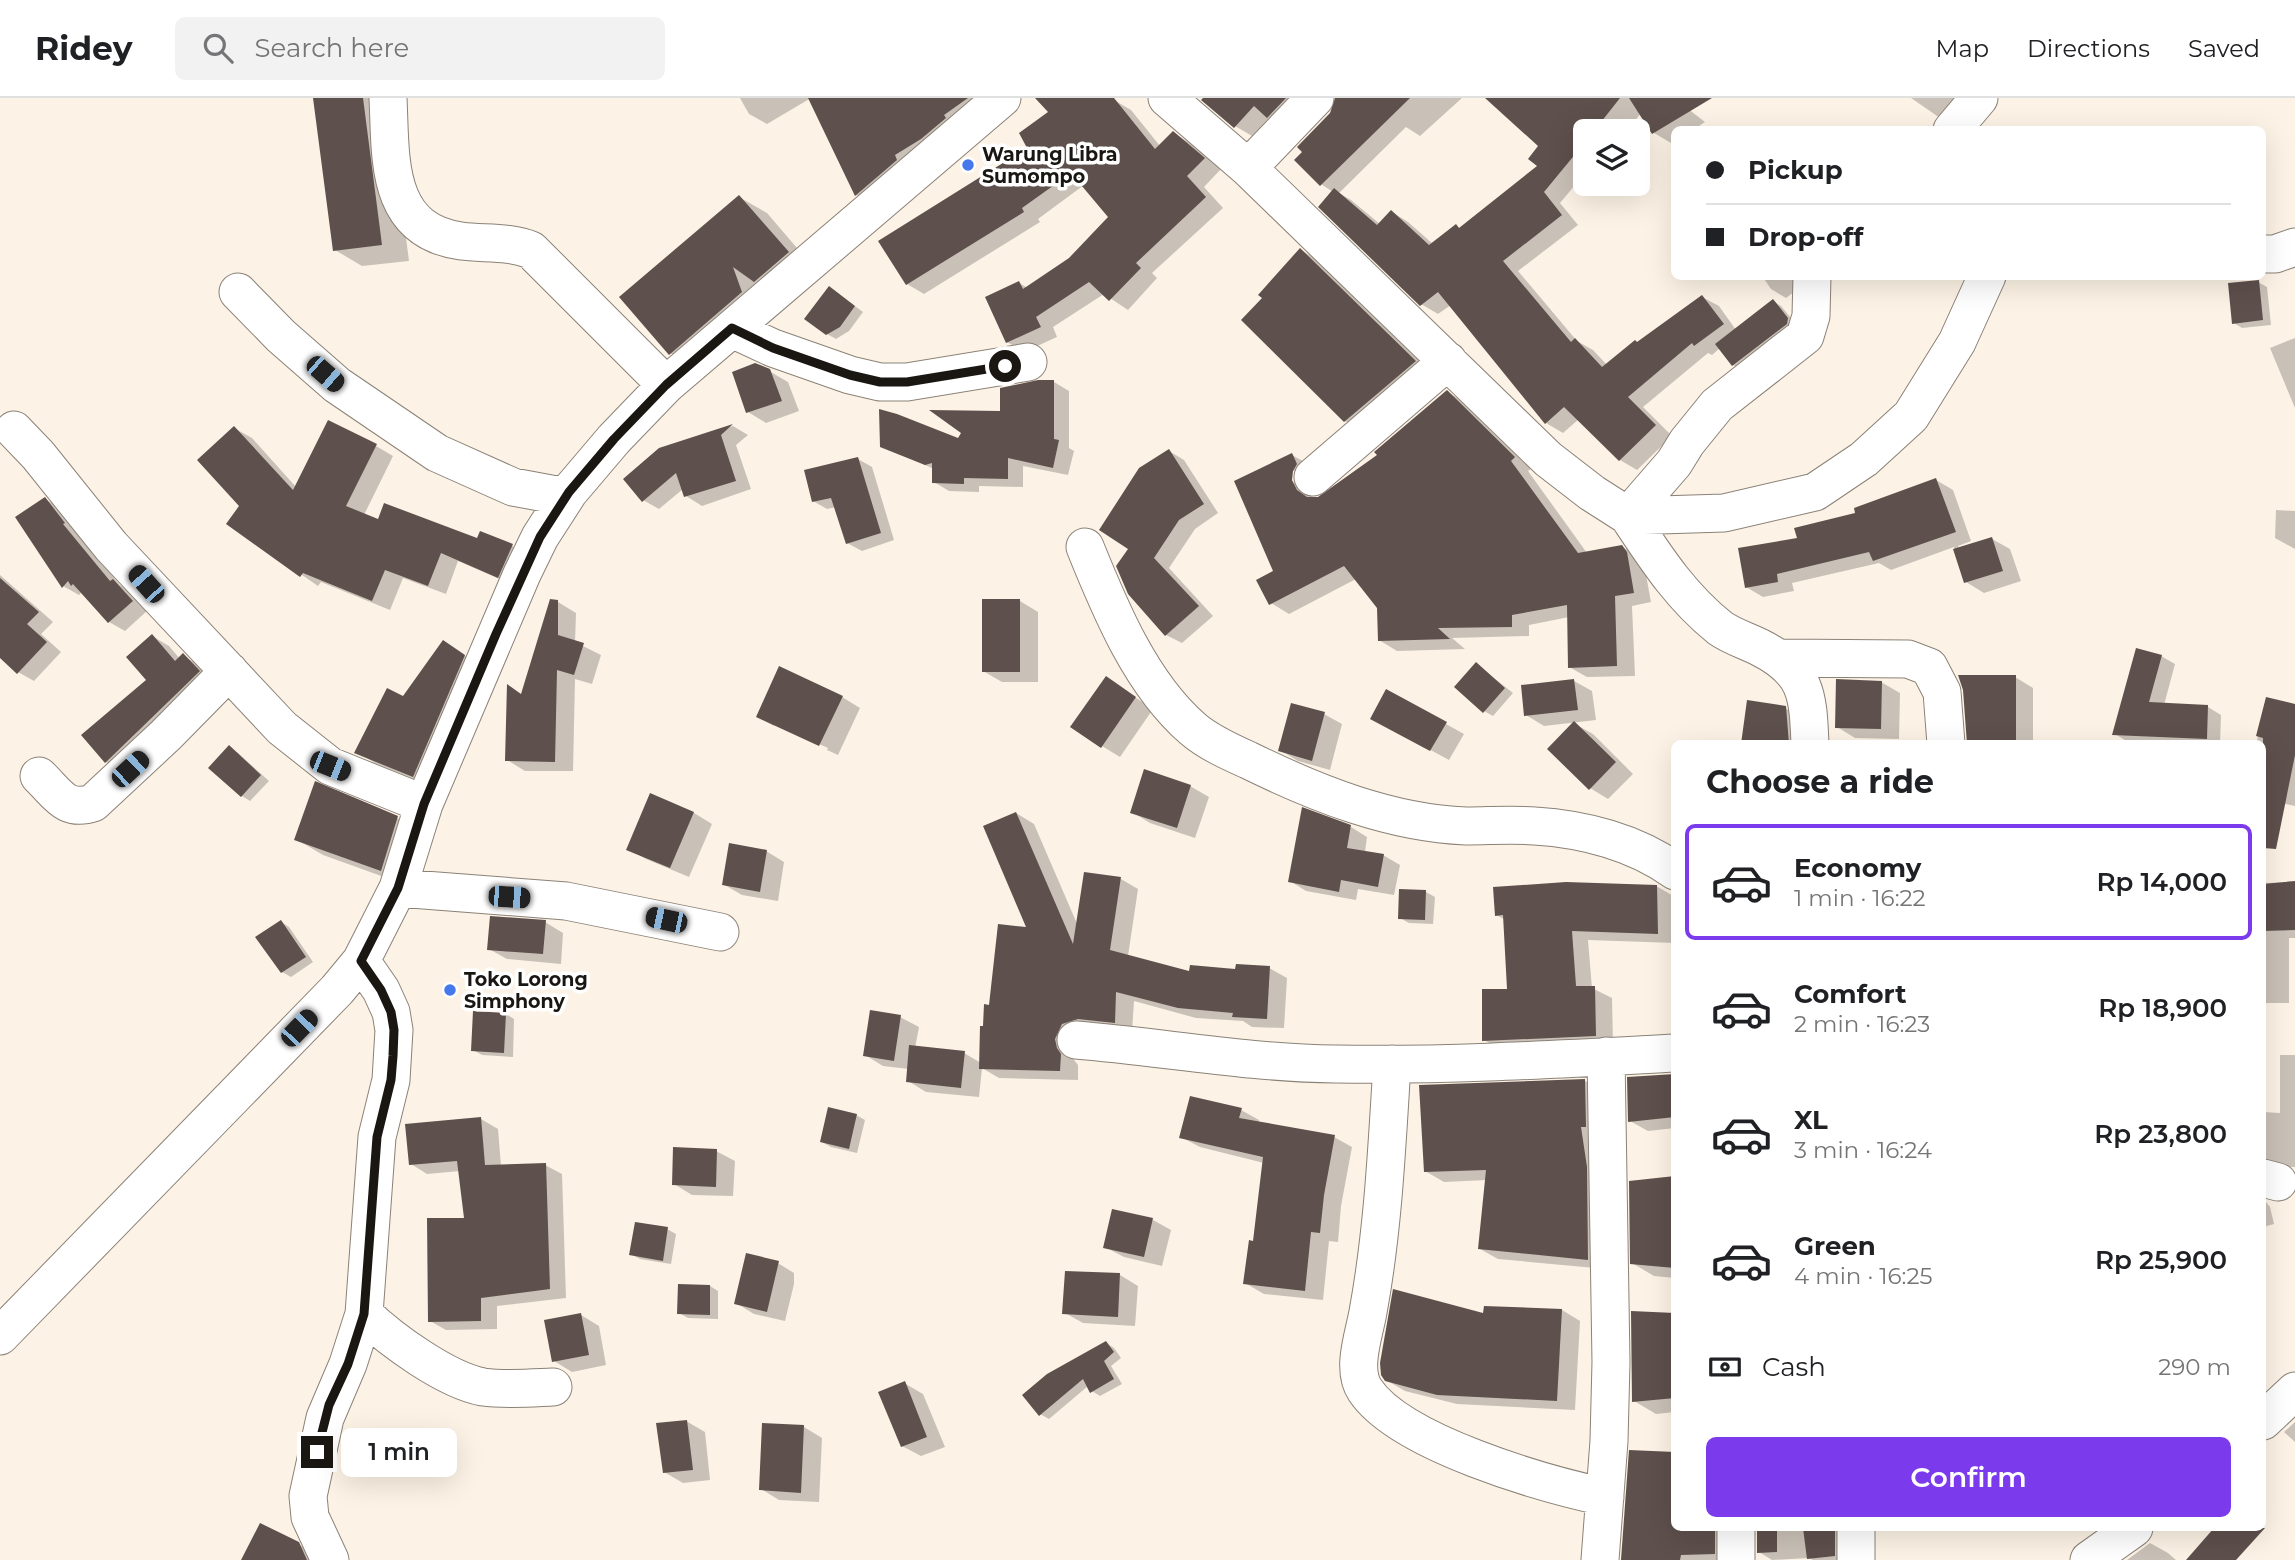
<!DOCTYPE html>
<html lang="en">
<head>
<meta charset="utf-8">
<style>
	:root { --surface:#fff; --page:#f2f2f2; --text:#202124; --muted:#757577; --line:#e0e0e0; --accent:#7c3aed }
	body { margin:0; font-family:Montserrat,sans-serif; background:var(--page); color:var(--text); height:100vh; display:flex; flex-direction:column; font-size:26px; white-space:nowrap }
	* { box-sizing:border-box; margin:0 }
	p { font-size:23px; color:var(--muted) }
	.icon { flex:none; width:38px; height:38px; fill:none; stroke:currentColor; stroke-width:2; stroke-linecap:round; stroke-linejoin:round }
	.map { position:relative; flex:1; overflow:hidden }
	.panel { position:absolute; left:1671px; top:642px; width:595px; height:791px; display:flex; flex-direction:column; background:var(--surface); border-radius:10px; box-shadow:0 7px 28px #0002 }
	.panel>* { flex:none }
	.hud { position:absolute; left:1671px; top:28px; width:595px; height:154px; border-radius:10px; box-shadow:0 7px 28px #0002; display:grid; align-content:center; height:154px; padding:0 35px; background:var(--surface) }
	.fabs { position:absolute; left:1573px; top:21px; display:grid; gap:14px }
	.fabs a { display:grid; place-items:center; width:77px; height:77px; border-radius:10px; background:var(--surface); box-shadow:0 7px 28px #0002; font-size:35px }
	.end { position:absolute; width:32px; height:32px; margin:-16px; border:9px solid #1a1712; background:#fff; box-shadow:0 0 0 4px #fff }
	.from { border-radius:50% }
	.bubble { position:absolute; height:49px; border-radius:10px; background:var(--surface); box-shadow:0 7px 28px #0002; font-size:23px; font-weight:600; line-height:49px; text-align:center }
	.car { position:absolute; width:21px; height:42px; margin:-21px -10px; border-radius:9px; box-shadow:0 0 5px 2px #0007; background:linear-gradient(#222 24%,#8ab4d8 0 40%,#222 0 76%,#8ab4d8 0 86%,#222 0) }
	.hud b { display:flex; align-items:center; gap:24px; height:66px; font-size:26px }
	.hud b+b { border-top:2px solid var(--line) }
	.hud i { width:18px; height:18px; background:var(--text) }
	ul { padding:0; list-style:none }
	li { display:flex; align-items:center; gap:21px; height:116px; margin:0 14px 10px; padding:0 21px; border:4px solid transparent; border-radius:10px }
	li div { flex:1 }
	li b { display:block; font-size:26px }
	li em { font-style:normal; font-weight:600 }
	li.selected { border-color:var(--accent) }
	li>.icon { width:63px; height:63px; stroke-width:1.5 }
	h2 { padding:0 35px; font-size:32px; line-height:84px }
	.pay { display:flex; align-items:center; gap:18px; height:77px; padding:0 35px; font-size:26px }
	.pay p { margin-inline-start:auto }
	.button { display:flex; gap:14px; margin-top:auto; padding:14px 35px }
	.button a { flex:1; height:80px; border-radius:10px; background:var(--accent); color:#fff; font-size:28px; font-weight:600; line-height:80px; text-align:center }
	header { display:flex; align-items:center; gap:42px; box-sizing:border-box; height:98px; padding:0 35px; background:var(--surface); border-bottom:2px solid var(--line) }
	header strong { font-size:33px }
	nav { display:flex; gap:38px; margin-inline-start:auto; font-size:24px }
	.search { width:490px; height:63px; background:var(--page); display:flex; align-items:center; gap:18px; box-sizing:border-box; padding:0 24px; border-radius:10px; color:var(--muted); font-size:26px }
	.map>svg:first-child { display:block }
</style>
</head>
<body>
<header>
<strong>Ridey</strong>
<div class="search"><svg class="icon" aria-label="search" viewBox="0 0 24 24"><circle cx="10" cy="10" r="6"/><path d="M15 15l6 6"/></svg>Search here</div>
<nav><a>Map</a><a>Directions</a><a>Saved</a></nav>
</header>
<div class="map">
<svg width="2295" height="1462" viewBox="0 0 2295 1462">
	<rect width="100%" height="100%" fill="#fcf2e5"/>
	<path fill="#0003" fill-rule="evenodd" d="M315,0H388L409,163L362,168L335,152Z
		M740,0H811L767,26L749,16Z
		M865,0H999L874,107L856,97Z
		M1038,0L1114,2L1131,12L1160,48L1173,35L1190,45L1221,71L1204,89L1223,110L1152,175L1157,180L1128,212L1104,196L1053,229L1057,239L1024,254L1007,244L1019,185L1028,190L1070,161L1110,119L1084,87L1038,121L1040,124L924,196L907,186L1029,51L1050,14Z
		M1203,0H1312L1284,29L1269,20L1252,38L1235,28Z
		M1337,0H1462L1420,38L1406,29L1339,95L1351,102L1380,126L1392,114L1408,124L1433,146L1456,128L1461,131L1540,68V48L1488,0H1674L1705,24L1693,32H1675V42L1671,45L1654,35L1641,15L1627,33H1586V74L1560,105L1578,127L1518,173L1577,243L1593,252L1607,267L1702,199L1719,208L1736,232L1773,203L1781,208L1796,226L1742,272L1733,267L1720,250L1712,257L1708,255L1643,309L1672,338L1637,372L1620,362L1579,321L1563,335L1546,325L1451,207L1438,216L1421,206L1333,94L1321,86L1332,16Z
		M1911,0H1959L1943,22Z
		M739,99L767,115L815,171L698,271L670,255Z
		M1301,152L1318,162L1432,273L1362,333L1345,323L1244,222L1265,200Z
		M1762,178H1808L1806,185L1786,200L1771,191Z
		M2258,184L2267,189L2271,227L2242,230L2234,225Z
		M838,196L863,214L849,233L836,241L827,236Z
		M2295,240V310L2270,250Z
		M769,273L788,284L799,313L766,325L748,314Z
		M1054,284L1069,293V350L1074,353L1068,377L1023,368V389L979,388V394L949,393L934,384V371L882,348L959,342Z
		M1447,294L1465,304L1532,370L1528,373L1587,455L1622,449L1640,459L1644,466L1651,504L1632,508L1635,578L1587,579L1569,569V519L1529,527V538L1452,540L1465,551L1397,553L1379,542V509L1356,481L1289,516L1271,505L1292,357L1310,367V394L1314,402L1380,357ZM1291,373H1295L1293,391H1290Z
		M733,328L748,337L736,347L751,391L702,408L686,398L683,391L659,411L643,402L661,350Z
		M234,330L252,340L296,389L376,348L393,358L364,417L379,423L478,442L481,436L512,448L530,458L516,488L458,463L446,496L403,480L390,512L321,484L318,488L228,426L242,408Z
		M1169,353L1184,362L1218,415L1195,431L1169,470L1213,518L1182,545L1166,537L1131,450Z
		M858,361L872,369L894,442L862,453L847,445L836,409L827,411L813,403Z
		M1936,382L1953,392L1971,443L1958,448L1959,451L1992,441L2010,451L2021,483L1984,495L1966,484L1954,449L1891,472L1879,465L1792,485L1794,493L1763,499L1746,489L1799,441Z
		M45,401L61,410L80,434L78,436L120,487L129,492L148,512L125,533L109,524L82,494L79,497L63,488Z
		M2276,412L2295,413V451L2275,440Z
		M0,477L53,524L41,536L61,554L34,583L18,574L0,557Z
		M1020,503L1038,514V584H1002L983,573Z
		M558,504L576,515L575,544L601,557L592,586L575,581L573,673H525L507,662L508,589L522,597Z
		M152,538L169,548L180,561L183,558L200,567L215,583L123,674L106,664L148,582Z
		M444,544L482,569L431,688L375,665L357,654L404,600Z
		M2161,558L2175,566L2164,607L2208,609L2221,617L2220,646L2128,644L2115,636Z
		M1476,566L1513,595L1493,618L1484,613Z
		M2015,579L2033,590V646H1968Z
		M1106,580L1153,611L1120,659L1102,648Z
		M1574,583L1592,593L1596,622L1544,628L1526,617Z
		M1881,584L1900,595L1899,641L1855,640L1837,629Z
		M842,599L860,610L838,657L827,652L828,650L774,626V628L758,619Z
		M2267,601L2295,608V708L2263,701V646H2256Z
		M1785,610L1808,623L1810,646H1742Z
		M1324,616L1342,626L1330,672L1298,663L1280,652Z
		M1446,626L1464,636L1449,662L1390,630Z
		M1575,626L1593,636L1633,676L1608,701L1590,690Z
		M229,650L238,655L269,683L250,703L242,698Z
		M316,685L397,720L425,736L409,788L323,757L296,741Z
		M1190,688L1209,699L1195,740L1150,725L1132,714Z
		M651,697L694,715L712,726L689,779L646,761L628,751Z
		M1016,715L1034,726L1078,828L1121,781L1138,791L1128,858L1191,875L1269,870L1287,880L1284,930L1252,929L1243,923L1196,920L1134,903L1132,934L1072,951L1074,962L1078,967V982L999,980L982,970L979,999L926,994L908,983L909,971L883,968L865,957L900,919L919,929L915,950L964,955L981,965L985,930L991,908L1029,831Z
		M1351,729L1367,739L1365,754L1383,757L1400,767L1394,797L1358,791L1356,802L1306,793L1290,783Z
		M766,753L784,764L778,803L742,797L723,786Z
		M2295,784V840H2289V905H2264L2263,785Z
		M1566,785L1658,789L1675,799V845L1588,842L1592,890L1612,900L1613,947L1502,952L1484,942L1509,893L1504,821L1496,817Z
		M1401,793L1426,794L1435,799L1433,826L1409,825L1400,820Z
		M281,824L289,829L313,864L291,879L282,874Z
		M545,824L563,835L561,866L507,861L489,851Z
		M506,916L514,921L513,959L482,957L473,952Z
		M2280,957H2295V1069L2263,1070V1014L2280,1015Z
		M1675,978V1030L1648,1033L1630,1023Z
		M1585,983L1603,993L1606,1171L1498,1161L1480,1151L1487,1082L1444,1084L1425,1073Z
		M1241,1012L1259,1022V1025L1334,1039L1352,1049L1341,1108L1338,1144L1329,1143L1323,1202L1264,1196L1245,1185L1254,1145L1264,1065L1200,1049L1181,1039Z
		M856,1017L865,1022L857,1055L831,1049L822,1044Z
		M481,1021L498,1031L501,1068L545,1067L562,1076L566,1200L497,1208V1231L446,1232L430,1223L466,1122L460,1073L427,1076L411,1066Z
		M716,1053L735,1063L733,1098L692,1097L674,1086Z
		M1675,1080V1180L1654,1178L1632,1165Z
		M2263,1100L2270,1109L2274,1126L2263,1129Z
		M1114,1113L1153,1122L1171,1132L1162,1168L1124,1159L1105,1149Z
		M667,1131L676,1136L671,1166L640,1161L631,1156Z
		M776,1164L794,1175V1186L785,1223L754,1216L736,1205Z
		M1067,1174L1120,1177L1138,1188L1135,1228L1083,1225L1065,1215Z
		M710,1188L718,1193V1221L688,1220L679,1215Z
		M1562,1212L1580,1223L1575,1312L1457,1306L1405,1293L1386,1282Z
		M1675,1216V1314L1656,1316L1634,1303Z
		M581,1217L599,1228L606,1267L572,1274L554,1263Z
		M1106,1245L1114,1250L1121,1260L1111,1268L1122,1286L1100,1298L1092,1293L1088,1288L1049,1321L1040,1316Z
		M904,1285L923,1296L945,1349L921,1358L902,1348Z
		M686,1323L705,1334L710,1382L683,1385L664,1374Z
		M2295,1324V1344L2284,1334Z
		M764,1327L804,1329L822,1340L819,1404L779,1402L761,1391Z
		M1675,1430H1735L1732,1462H1623Z
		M1759,1430H1856L1852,1462H1813L1809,1460L1772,1462L1759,1454Z
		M2150,1445L2168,1455L2176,1462H2127Z
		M298,1446L317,1457L319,1462H259Z"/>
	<path fill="#5e504c" d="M313,0H363L382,147L333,153Z
		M808,0H968L944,17L946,20L921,41L895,57L897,62L855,98Z
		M1035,0H1114L1155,51L1173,33L1205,60L1187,78L1206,99L1136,165L1141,170L1109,203L1089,184L1036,219L1041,229L1006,245L985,199L1019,183L1023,191L1069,160L1108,119L1071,75L1022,110L1024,114L906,187L878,143L1027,50L1019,35L1048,14Z
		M1203,0H1286L1267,20L1254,8L1234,30L1201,2Z
		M1335,0H1410L1320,88L1294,62L1302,54L1297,49L1330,15Z
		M1485,0H1620L1594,33H1586V43L1544,94L1562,117L1503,163L1571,244L1575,240L1602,269L1635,242L1637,244L1702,197L1724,226L1694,248L1692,245L1628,299L1656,327L1619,363L1564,309L1545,326L1438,194L1420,208L1318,109L1334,90L1377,127L1391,112L1429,147L1456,126L1459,130L1537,68L1528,61L1538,48Z
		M1629,0H1712L1652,36Z
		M739,97L789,154L754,184L733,169L742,194L669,257L619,199Z
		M1300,150L1416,263L1344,324L1241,222L1262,200L1258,197Z
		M2259,182L2263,222L2232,226L2228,185Z
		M829,188L855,208L840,229L826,237L804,221Z
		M1773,201L1788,220L1787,226L1732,268L1715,246Z
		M755,265L770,271L782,303L746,315L732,274Z
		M1038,282H1054V341L1059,342L1053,370L1008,360V381L964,380V386L932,385V365L925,367L880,349L879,311L897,316L958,340L961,335L929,312L1000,313V290Z
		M1447,292L1515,359L1511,363L1578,455L1622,447L1627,454L1634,495L1615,498L1617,568L1568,570L1567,507L1512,517V529L1438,530L1450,541L1378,543L1377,510L1344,468L1269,507L1256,482L1273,473L1234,383L1292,355L1297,366L1293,373L1292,382L1297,392L1307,399H1318L1377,357L1374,354Z
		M328,322L377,346L346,408L378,421L384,405L477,440L480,433L513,446L498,480L441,455L428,488L385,472L372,503L303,475L300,479L226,426L239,408L197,362L234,328L293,392Z
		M733,326L721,337L736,383L684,399L676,375L642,404L623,381L659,350Z
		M1169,351L1204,406L1179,422L1154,460L1199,508L1165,538L1128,496L1116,468L1128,451L1099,432L1139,370Z
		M858,359L881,435L846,446L831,400L812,404L804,372Z
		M1936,380L1956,434L1873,463L1869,454L1777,476L1778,484L1745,490L1738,450L1797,440L1794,430L1855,415L1854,410Z
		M45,399L65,425L63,426L110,483L113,481L133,503L108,525L73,486L71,488L68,483L62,490L15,419Z
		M1992,439L2003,473L1964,485L1953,451Z
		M0,480L39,514L27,526L47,544L17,576L0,560Z
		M550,501L558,502V537L584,545L574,577L557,572L555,664L505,663L507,586L521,596Z
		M982,501H1020V574H982Z
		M152,536L175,563L183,555L200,573L105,665L81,637L146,582L126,559Z
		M443,542L465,557L413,679L354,655L387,590L403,598Z
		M2136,550L2162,557L2149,604L2208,607L2207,641L2112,637Z
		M1476,564L1505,590L1483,615L1454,589Z
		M779,568L843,598L819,648L756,619Z
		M1958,577H2016V646H1967L1963,592Z
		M1106,578L1136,599L1101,650L1070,629Z
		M1574,581L1578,612L1524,618L1521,587Z
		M1836,581L1882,583L1881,631L1835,630Z
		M1386,591L1447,624L1430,653L1370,621Z
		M2266,599L2295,606V657L2276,751L2263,750V640L2256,638Z
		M1747,602L1786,608L1789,646H1741Z
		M1291,605L1325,614L1312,663L1278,653Z
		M1574,623L1616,664L1589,692L1547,651Z
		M229,647L261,677L241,699L208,670Z
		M1144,671L1191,687L1177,730L1130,715Z
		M315,683L398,718L381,773L294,742Z
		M650,695L694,714L670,770L626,752Z
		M1302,709L1351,727L1347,750L1384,756L1378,789L1341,782L1339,794L1288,784Z
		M1016,714L1073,846L1084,774L1121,779L1110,852L1189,873L1190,867L1235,871L1236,866L1270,868L1267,921L1232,919L1233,915L1178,910L1116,894L1115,925L1078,921L1062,926L1055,941L1057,950L1061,956L1060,973L979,971L980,928H983L984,906L989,907L998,826L1026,829L983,728Z
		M729,745L767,752L760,794L722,787Z
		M2295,783V832L2263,833V786Z
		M1566,784L1657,787L1658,836L1572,833L1576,888H1595L1596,938L1482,943V891H1507L1503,817L1495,818L1493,789Z
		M1399,791L1426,792L1425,822L1398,821Z
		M490,818L546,822L543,856L487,852Z
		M281,822L306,859L281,875L255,839Z
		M870,912L901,917L894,963L863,958Z
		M473,913L506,915L504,955L471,953Z
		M909,947L965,953L961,990L906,984Z
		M1675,976V1019L1628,1024L1627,979Z
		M1585,981L1586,1029H1581L1587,1069L1588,1162L1478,1151L1486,1072L1424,1074L1419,987Z
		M1190,998L1242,1010L1239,1020L1335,1037L1324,1097L1320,1135L1311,1134L1305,1193L1243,1186L1249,1142L1253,1143L1263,1059L1179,1040Z
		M828,1009L857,1016L849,1051L820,1044Z
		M481,1019L485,1067L546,1065L550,1191L481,1200V1223L428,1224L427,1120H464L457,1063L409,1067L405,1026Z
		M673,1049L717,1051L716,1089L672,1087Z
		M1675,1078V1170L1630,1166L1629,1083Z
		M1112,1111L1153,1120L1144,1159L1103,1150Z
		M635,1124L668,1129L663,1163L629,1157Z
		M746,1155L779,1163L767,1214L734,1206Z
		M1065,1173L1120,1175L1118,1219L1062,1216Z
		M678,1186L710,1187V1217L677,1216Z
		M1393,1191L1483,1215L1484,1208L1562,1211L1557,1303L1437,1297L1385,1283L1381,1277L1380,1265Z
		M1631,1213L1675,1215V1300L1632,1304Z
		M581,1215L589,1257L552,1264L544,1222Z
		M1106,1243L1114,1254L1104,1263L1114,1281L1090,1295L1083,1281L1039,1318L1022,1297L1047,1276Z
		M905,1283L927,1339L901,1349L878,1294Z
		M687,1322L693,1372L663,1375L656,1325Z
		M762,1325L804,1327L801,1395L759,1392Z
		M1629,1352L1675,1354V1430H1715V1456L1681,1457L1680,1462H1621Z
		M260,1425L299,1444L307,1462H241Z
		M1757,1430H1777V1454L1757,1455Z
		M1803,1430H1835V1458L1807,1461Z
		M2214,1430H2265L2236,1462H2186Z"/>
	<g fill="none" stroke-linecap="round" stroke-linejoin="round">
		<g stroke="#8b8277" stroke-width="39">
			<path id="minor" d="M388,0C391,59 384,132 461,143C484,146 509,143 531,152L666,287
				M1167,0L1248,70L1548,361L1592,395L1628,418L1724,415L1815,394L1864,361L1911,318L1957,244L1987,178
				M1952,32L1979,0
				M1248,70L1315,0
				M2263,156H2275L2295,149
				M238,194L281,238L337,287L437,355L513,389L556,397L569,394
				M732,231L773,250L850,277L880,284H907L1028,264
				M14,332L38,357L111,448L282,630L330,668L424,706
				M1313,379L1448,263
				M1085,449C1110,511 1141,586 1193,631C1208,644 1230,654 1248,662C1315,695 1390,725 1466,728C1489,728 1512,726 1535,728C1583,731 1635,744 1675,773
				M1782,560L1908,561L1929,569L1942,594L1946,646
				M1810,646C1808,596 1807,573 1759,549C1747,543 1731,538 1720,530C1680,498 1656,460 1628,418L1674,365L1687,344L1717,307L1805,238L1811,218L1812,178
				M39,678C58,696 65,714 93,705L166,637L229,573
				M398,790L566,803L720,834
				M361,863L381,892L391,914L394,932L391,982L377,1039L364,1216C391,1242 446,1282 483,1289C506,1292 530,1290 553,1289
				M1076,942C1162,949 1248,965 1335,966C1448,968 1562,961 1675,955
				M1392,966C1387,1048 1383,1133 1368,1214C1364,1237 1351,1271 1365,1292C1400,1345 1544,1386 1605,1399
				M2263,1080L2278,1084
				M0,1238L337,892L361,863L398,790L424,706L522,476L540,439L569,394L614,341L666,287L1002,0
				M2263,1323L2295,1293
				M1736,1430V1462
				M330,1462L310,1419L308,1398L325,1320L348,1266L364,1216
				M1600,1462L1609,1343L1611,1264L1606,958
				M1856,1462V1430
				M2089,1462L2134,1430"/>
		</g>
		<use href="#minor" stroke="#fff" stroke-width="37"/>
	</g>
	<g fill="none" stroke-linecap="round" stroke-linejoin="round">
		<path stroke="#1a1712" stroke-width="9" d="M317,1354L329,1307L348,1266L364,1216L377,1039L391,982L393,958L394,932L391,914L381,892L361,863L398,790L424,706L496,536L540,439L569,394L614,341L666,287L732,230L773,250L850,277L880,284H907L1005,268"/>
	</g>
	<g fill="#4578ea" stroke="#fff" stroke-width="2.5">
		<circle cx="968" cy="67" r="7"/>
		<circle cx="450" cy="892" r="7"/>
	</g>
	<g text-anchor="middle" stroke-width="7" stroke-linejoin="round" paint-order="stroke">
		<g font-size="19" font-weight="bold" fill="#1a1712" stroke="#fff" text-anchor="start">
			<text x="982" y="63">Warung Libra<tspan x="982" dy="22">Sumompo</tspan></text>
			<text x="464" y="888">Toko Lorong<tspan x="464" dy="22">Simphony</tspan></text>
		</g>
	</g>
</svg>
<div class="fabs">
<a><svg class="icon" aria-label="layers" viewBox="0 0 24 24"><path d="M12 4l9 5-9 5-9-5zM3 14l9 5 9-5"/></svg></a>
</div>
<i class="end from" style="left:1005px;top:268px"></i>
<i class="end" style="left:317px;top:1354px"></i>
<div class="bubble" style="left:341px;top:1330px;width:116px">1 min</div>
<i class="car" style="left:325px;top:276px;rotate:131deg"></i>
<i class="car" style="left:146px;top:486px;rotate:318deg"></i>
<i class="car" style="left:330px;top:668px;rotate:112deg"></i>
<i class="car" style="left:130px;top:671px;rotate:47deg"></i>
<i class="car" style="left:509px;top:799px;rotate:94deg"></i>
<i class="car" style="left:666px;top:822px;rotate:282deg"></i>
<i class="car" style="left:299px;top:930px;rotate:44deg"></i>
<div class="hud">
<b><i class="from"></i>Pickup</b>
<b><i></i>Drop-off</b>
</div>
<section class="panel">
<h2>Choose a ride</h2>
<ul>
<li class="selected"><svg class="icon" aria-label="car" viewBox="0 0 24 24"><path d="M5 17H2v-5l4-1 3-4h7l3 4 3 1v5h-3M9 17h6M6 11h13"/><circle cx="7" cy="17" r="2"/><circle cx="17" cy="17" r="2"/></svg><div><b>Economy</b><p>1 min · 16:22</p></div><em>Rp 14,000</em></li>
<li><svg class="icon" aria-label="car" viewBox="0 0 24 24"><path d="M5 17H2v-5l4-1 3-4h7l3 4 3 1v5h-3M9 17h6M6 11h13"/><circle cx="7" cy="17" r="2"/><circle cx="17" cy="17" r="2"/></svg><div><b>Comfort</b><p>2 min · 16:23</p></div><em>Rp 18,900</em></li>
<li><svg class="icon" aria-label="car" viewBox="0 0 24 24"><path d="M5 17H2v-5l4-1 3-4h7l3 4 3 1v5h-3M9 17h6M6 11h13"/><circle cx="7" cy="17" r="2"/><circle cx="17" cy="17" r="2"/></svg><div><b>XL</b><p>3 min · 16:24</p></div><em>Rp 23,800</em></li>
<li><svg class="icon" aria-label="car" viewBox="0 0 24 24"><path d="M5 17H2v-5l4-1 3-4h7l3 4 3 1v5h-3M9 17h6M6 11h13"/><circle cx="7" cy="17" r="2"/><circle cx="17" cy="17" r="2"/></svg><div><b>Green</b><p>4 min · 16:25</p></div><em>Rp 25,900</em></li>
</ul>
<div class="pay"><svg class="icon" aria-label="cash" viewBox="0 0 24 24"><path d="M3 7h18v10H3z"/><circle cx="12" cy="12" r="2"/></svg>Cash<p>290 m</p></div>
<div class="button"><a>Confirm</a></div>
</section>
</div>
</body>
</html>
